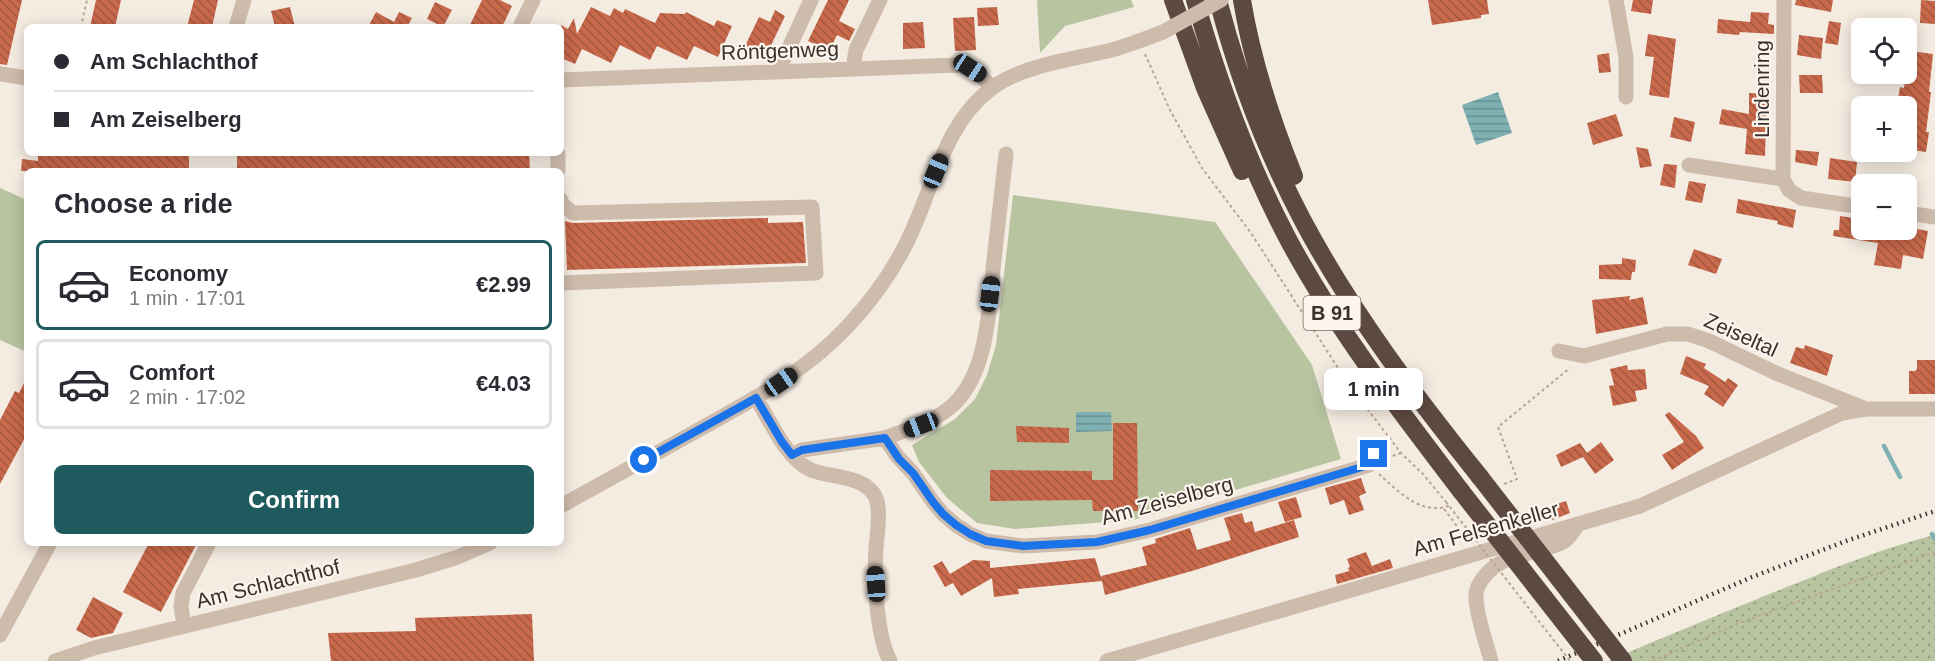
<!DOCTYPE html>
<html lang="en">
<head>
<meta charset="utf-8">
<style>
	:root { --surface:#fff; --page:#f7f7f7; --text:#2b2b33; --muted:#7c7c81; --line:#e1e1e2; --accent:#1f5a5e }
	body { margin:0; font-family:Helvetica,sans-serif; background:var(--page); color:var(--text); height:100vh; display:flex; flex-direction:column; font-size:22px; white-space:nowrap }
	* { box-sizing:border-box; margin:0 }
	p { font-size:20px; color:var(--muted) }
	.icon { flex:none; width:33px; height:33px; fill:none; stroke:currentColor; stroke-width:2; stroke-linecap:round; stroke-linejoin:round }
	.map { position:relative; flex:1; overflow:hidden }
	.side { position:absolute; left:24px; top:168px; width:540px; height:378px; display:flex; flex-direction:column; background:var(--surface); border-radius:9px; box-shadow:0 3px 15px #0003 }
	.side>* { flex:none }
	.top-card { position:absolute; left:24px; top:24px; width:540px; height:132px; border-radius:9px; box-shadow:0 3px 15px #0003; display:grid; align-content:center; height:132px; padding:0 30px; background:var(--surface) }
	.tools { position:absolute; left:1851px; top:18px; display:grid; gap:12px }
	.tools a { display:grid; place-items:center; width:66px; height:66px; border-radius:9px; background:var(--surface); box-shadow:0 3px 15px #0003; font-size:30px }
	.end { position:absolute; width:27px; height:27px; margin:-14px; border:8px solid #1a73e8; background:#fff; box-shadow:0 0 0 3px #fff }
	.from { border-radius:50% }
	.bubble { position:absolute; height:42px; border-radius:9px; background:var(--surface); box-shadow:0 3px 15px #0003; font-size:20px; font-weight:700; line-height:42px; text-align:center }
	.car { position:absolute; width:18px; height:36px; margin:-18px -9px; border-radius:8px; box-shadow:0 0 4px 2px #0007; background:linear-gradient(#222 24%,#8ab4d8 0 40%,#222 0 76%,#8ab4d8 0 86%,#222 0) }
	.top-card b { display:flex; align-items:center; gap:21px; height:57px; font-size:22px }
	.top-card b+b { border-top:2px solid var(--line) }
	.top-card i { width:15px; height:15px; background:var(--text) }
	ul { padding:0; list-style:none }
	li { display:flex; align-items:center; gap:18px; height:90px; margin:0 12px 9px; padding:0 18px; border:3px solid var(--line); border-radius:9px }
	li div { flex:1 }
	li b { display:block; font-size:22px }
	li em { font-style:normal; font-weight:700 }
	li.on { border-color:var(--accent) }
	li>.icon { width:54px; height:54px; stroke-width:1.5 }
	h2 { padding:0 30px; font-size:27px; line-height:72px }
	.primary-button { display:flex; gap:12px; margin-top:auto; padding:12px 30px }
	.primary-button a { flex:1; height:69px; border-radius:9px; background:var(--accent); color:#fff; font-size:24px; font-weight:700; line-height:69px; text-align:center }
	.map>svg:first-child { display:block }
</style>
</head>
<body>
<div class="map">
<svg width="1935" height="661" viewBox="0 0 1935 661">
	<defs>
		<pattern id="grass-dots" width="8" height="8" patternUnits="userSpaceOnUse" patternTransform="scale(1.5)"><rect width="8" height="8" fill="#b8c4a0"/><path d="M2 2h.1M6 6h.1" fill="none" stroke="#97a083" stroke-width="1.8" stroke-linecap="round"/></pattern>
		<pattern id="water-rules" width="6" height="5" patternUnits="userSpaceOnUse" patternTransform="scale(1.5)"><rect width="6" height="5" fill="#7fb0b2"/><path d="M0 2.5h6" fill="none" stroke="#699091"/></pattern>
		<pattern id="building-back-hatch" width="6" height="6" patternUnits="userSpaceOnUse" patternTransform="scale(1.5)"><rect width="6" height="6" fill="#c8694b"/><path d="M-1 5l2 2M0 0l6 6M5-1l2 2" fill="none" stroke="#a4573f"/></pattern>
	</defs>
	<rect width="100%" height="100%" fill="#f4ebe1"/>
	<path fill="url(#grass-dots)" d="M1935,535V661H1608C1669,635 1730,610 1792,585C1839,566 1886,547 1935,535Z"/>
	<path fill="#b8c4a0" d="M1037,0H1131L1134,7L1065,26L1040,53Z
		M0,188L27,200V352L0,340Z
		M1013,195L1215,222L1312,365L1341,459L1133,520L1015,529L977,523L947,498L919,462L912,445L955,419L975,399L987,375L996,345Z"/>
	<path fill="url(#water-rules)" d="M1498,92L1512,133L1476,145L1462,105Z
		M1076,412H1111L1112,431L1076,432Z"/>
	<g fill="none" stroke-linecap="round" stroke-linejoin="round">
		<path stroke="#7fb0b2" stroke-width="4.5" d="M1884,446L1900,477
			M1932,534L1935,539"/>
	</g>
	<path fill="url(#building-back-hatch)" d="M0,0H22L7,65L0,64Z
		M96,0H121L115,27H90Z
		M194,0H218L212,27H187Z
		M482,0H500L512,6L502,27H469Z
		M828,0H849L839,21L855,29L849,41L837,35L829,51L808,41Z
		M1428,0H1487L1489,14L1481,15V18L1432,25Z
		M1633,0H1653L1651,14L1631,11Z
		M1796,0H1833L1831,12L1795,5Z
		M1921,0L1935,1V24L1920,23Z
		M435,2L452,10L443,27L427,19Z
		M290,7L295,27H275L271,11Z
		M591,7L610,16L614,8L623,13L625,9L655,23L660,13L685,14L686,12L714,26L717,20L732,26L718,57L694,46L687,60L657,46L650,60L620,45L611,63L582,49L575,64L561,58V25L568,29L574,18L577,34Z
		M997,7L999,25L978,26L977,8Z
		M775,10L785,16L766,56L745,46L759,17L770,22Z
		M376,12L394,22L399,12L412,18L407,27H368Z
		M1751,12L1769,13L1768,24L1774,25V34L1740,32L1739,35L1717,33L1718,19L1750,22Z
		M974,17L976,50L955,51L953,18Z
		M1829,21L1841,23L1838,45L1825,43Z
		M923,22L925,48L903,49V23Z
		M1648,34L1676,39L1669,98L1649,95L1654,57L1645,56Z
		M1799,35L1823,38L1821,59L1797,55Z
		M1910,51L1933,54L1929,92H1931L1926,132H1929L1926,152L1906,149L1910,116L1906,115V106H1897L1900,87L1904,88Z
		M1609,53L1611,72L1599,73L1597,55Z
		M1799,75H1822L1823,93H1800Z
		M1749,93L1767,94L1765,156L1745,154L1747,129L1719,124L1722,109L1749,114Z
		M1616,114L1623,136L1593,145L1587,123Z
		M1674,117L1695,122L1691,142L1670,137Z
		M1636,147L1648,149L1652,166L1640,168Z
		M1796,150L1819,152L1817,166L1795,162Z
		M38,153H189V170L21,171L22,159L38,161Z
		M237,153H529L530,171H237Z
		M1830,158L1857,162L1855,182L1828,179Z
		M1664,164L1677,165L1675,188L1660,185Z
		M1689,181L1706,184L1702,203L1685,200Z
		M1738,199L1796,210L1793,228L1777,224L1778,221L1736,213Z
		M1840,216L1861,219L1860,230H1906V227L1928,231L1923,259L1903,255L1901,269L1874,265L1878,243L1833,236L1834,230H1839Z
		M768,218V223L803,222L806,263L567,270L565,221L573,223Z
		M1694,249L1722,259L1716,274L1688,265Z
		M1622,258L1636,260L1635,272H1632L1631,280L1599,279V265L1622,264Z
		M1630,296L1629,300L1643,297L1648,324L1596,334L1592,300Z
		M1805,345L1833,355L1827,376L1790,363L1796,347L1804,349Z
		M1686,356L1706,364L1704,368L1725,382L1728,378L1738,385L1723,407L1704,394L1709,386L1680,374Z
		M1917,360H1935V394H1909V371H1915L1917,369Z
		M1627,365L1628,370L1645,369L1647,389L1635,391L1637,401L1613,406L1609,386L1614,385L1610,369Z
		M27,377V434L0,484V420L15,391L19,393Z
		M1669,412L1696,436L1704,448L1672,470L1662,455L1684,442L1665,415Z
		M1113,423H1137L1138,511H1093L1092,500L990,501V470L1092,471V480H1113Z
		M1016,426L1069,428V443L1017,442Z
		M1601,442L1614,460L1595,474L1583,457L1561,467L1556,455L1580,443L1587,453Z
		M1361,478L1366,493L1359,496L1364,510L1349,515L1344,500L1330,505L1325,488Z
		M1296,497L1302,517L1285,522L1278,502Z
		M1566,501L1570,513L1552,520L1547,507Z
		M1242,513L1245,523L1252,521L1255,532L1294,520L1299,537L1192,571L1105,595L1102,581L1018,589L1019,594L994,597L992,578L961,596L953,583L945,587L933,566L942,561L950,574L973,560L990,561V568L1095,558L1102,581L1101,576L1147,565L1142,547L1156,543L1155,539L1190,528L1197,550L1231,540L1224,518Z
		M149,543H197L161,612L123,592Z
		M1366,552L1372,566L1390,559L1393,568L1337,584L1335,575L1349,571L1348,568L1350,567L1347,559Z
		M93,597L123,613L113,633L91,638L76,630Z
		M532,614L534,661H331L328,633L416,631L415,618Z"/>
	<g fill="none" stroke-linecap="round" stroke-linejoin="round">
		<path stroke="#b9a596" stroke-width="2" stroke-dasharray="3 3" stroke-linecap="butt" d="M81,27L87,0
			M1145,54L1170,110L1202,168L1251,233L1349,385L1401,453L1423,474L1446,502
			M1387,458L1401,453
			M1379,474C1399,492 1422,517 1451,505
			M1504,484L1517,479L1498,427L1570,368
			M1444,509L1469,542
			M1653,661L1734,625L1935,552"/>
		<path stroke="#cdbbac" stroke-width="15" d="M1616,0L1626,57V97
			M1784,0L1783,179L1789,190L1801,198L1862,207
			M236,27L244,0
			M520,27L533,0
			M853,69L856,50L880,0
			M782,71V63L811,0
			M0,74L27,78
			M561,80L957,65C973,67 982,76 992,88
			M558,153V171
			M1689,165L1783,179
			M561,200L562,204L573,213L812,207L816,273L561,283
			M1906,213L1935,217
			M1559,351L1584,356L1667,334H1688L1709,341L1778,374L1866,409
			M756,398C770,420 786,459 811,470C830,478 866,475 876,498C881,510 877,535 876,548C874,579 876,634 890,661
			M885,438C909,429 937,421 955,403C989,369 989,305 994,260C998,224 1002,189 1006,154
			M792,455L802,450L885,438L897,456L913,473L933,502L943,514L956,525L970,534L986,541L1023,546L1097,542L1150,530L1369,465L1374,454
			M561,506C607,480 654,455 700,429C753,400 806,371 848,326C874,298 898,264 913,229C935,180 947,121 992,88C1021,66 1073,59 1108,51C1127,46 1145,39 1163,32
			M184,626L181,606L183,593L209,543
			M0,635L50,543
			M55,661L94,648L416,570L458,557L490,543
			M1107,661L1640,506L1842,413L1866,409H1935
			M1491,661C1486,641 1477,619 1476,598C1475,590 1479,583 1484,577C1502,553 1534,555 1559,544C1568,540 1573,532 1578,524"/>
		<path stroke="#5c4a42" stroke-width="18" d="M1173,0L1205,88L1242,171
			M1195,0C1219,84 1248,164 1289,241C1337,330 1400,411 1461,491
			M1218,0C1238,77 1266,151 1303,221C1352,313 1415,396 1480,477
			M1242,0C1252,61 1271,119 1294,176"/>
		<path stroke="#3b302b" stroke-width="4.5" stroke-dasharray="1.5 4.5" stroke-linecap="butt" d="M1558,661L1752,577L1846,541L1935,511"/>
		<path stroke="#b9a596" stroke-width="2" stroke-dasharray="3 3" stroke-linecap="butt" d="M1446,502L1570,661"/>
		<path stroke="#cdbbac" stroke-width="15" d="M1163,32L1221,0"/>
		<path stroke="#5c4a42" stroke-width="18" d="M1480,477L1623,661
			M1461,491L1594,661"/>
	</g>
	<g fill="none" stroke-linecap="round" stroke-linejoin="round">
		<path stroke="#1a73e8" stroke-width="8" d="M644,460L756,398L782,442L792,455L802,450L885,438L899,459L913,473L933,502L943,514L956,525L970,534L986,541L1023,546L1097,542L1150,530L1369,465L1374,454"/>
	</g>
	<g text-anchor="middle" stroke-width="4.5" stroke-linejoin="round" paint-order="stroke">
		<rect fill="#fbf5ee" stroke="#756b66" stroke-width="1.5" x="1303.5" y="296" width="57" height="34" rx="4.5"/>
		<g font-size="20" font-weight="bold" fill="#3b302b">
			<text x="1332" y="320">B 91</text>
		</g>
		<g font-size="21" fill="#3b302b" stroke="#fbf5ee">
			<text transform="translate(780 51) rotate(-2)" y="7">Röntgenweg</text>
			<text transform="translate(1762 89) rotate(-90)" y="7">Lindenring</text>
			<text transform="translate(1741 335) rotate(24)" y="7">Zeiseltal</text>
			<text transform="translate(1167 501) rotate(-15)" y="7">Am Zeiselberg</text>
			<text transform="translate(1486 529) rotate(-16)" y="7">Am Felsenkeller</text>
			<text transform="translate(268 584) rotate(-14)" y="7">Am Schlachthof</text>
		</g>
	</g>
</svg>
<div class="tools">
<a><svg class="icon" aria-label="locate" viewBox="0 0 24 24"><circle cx="12" cy="12" r="6"/><path d="M12 2v4M12 18v4M2 12h4M18 12h4"/></svg></a>
<a>+</a>
<a>−</a>
</div>
<i class="end from" style="left:644px;top:460px"></i>
<i class="end" style="left:1374px;top:454px"></i>
<div class="bubble" style="left:1324px;top:368px;width:99px">1 min</div>
<i class="car" style="left:970px;top:68px;rotate:123deg"></i>
<i class="car" style="left:936px;top:171px;rotate:22deg"></i>
<i class="car" style="left:990px;top:294px;rotate:7deg"></i>
<i class="car" style="left:781px;top:382px;rotate:55deg"></i>
<i class="car" style="left:921px;top:425px;rotate:249deg"></i>
<i class="car" style="left:876px;top:584px;rotate:356deg"></i>
<div class="top-card">
<b><i class="from"></i>Am Schlachthof</b>
<b><i></i>Am Zeiselberg</b>
</div>
<section class="side">
<h2>Choose a ride</h2>
<ul>
<li class="on"><svg class="icon" aria-label="car" viewBox="0 0 24 24"><path d="M5 17H2v-5l4-1 3-4h7l3 4 3 1v5h-3M9 17h6M6 11h13"/><circle cx="7" cy="17" r="2"/><circle cx="17" cy="17" r="2"/></svg><div><b>Economy</b><p>1 min · 17:01</p></div><em>€2.99</em></li>
<li><svg class="icon" aria-label="car" viewBox="0 0 24 24"><path d="M5 17H2v-5l4-1 3-4h7l3 4 3 1v5h-3M9 17h6M6 11h13"/><circle cx="7" cy="17" r="2"/><circle cx="17" cy="17" r="2"/></svg><div><b>Comfort</b><p>2 min · 17:02</p></div><em>€4.03</em></li>
</ul>
<div class="primary-button"><a>Confirm</a></div>
</section>
</div>
</body>
</html>
